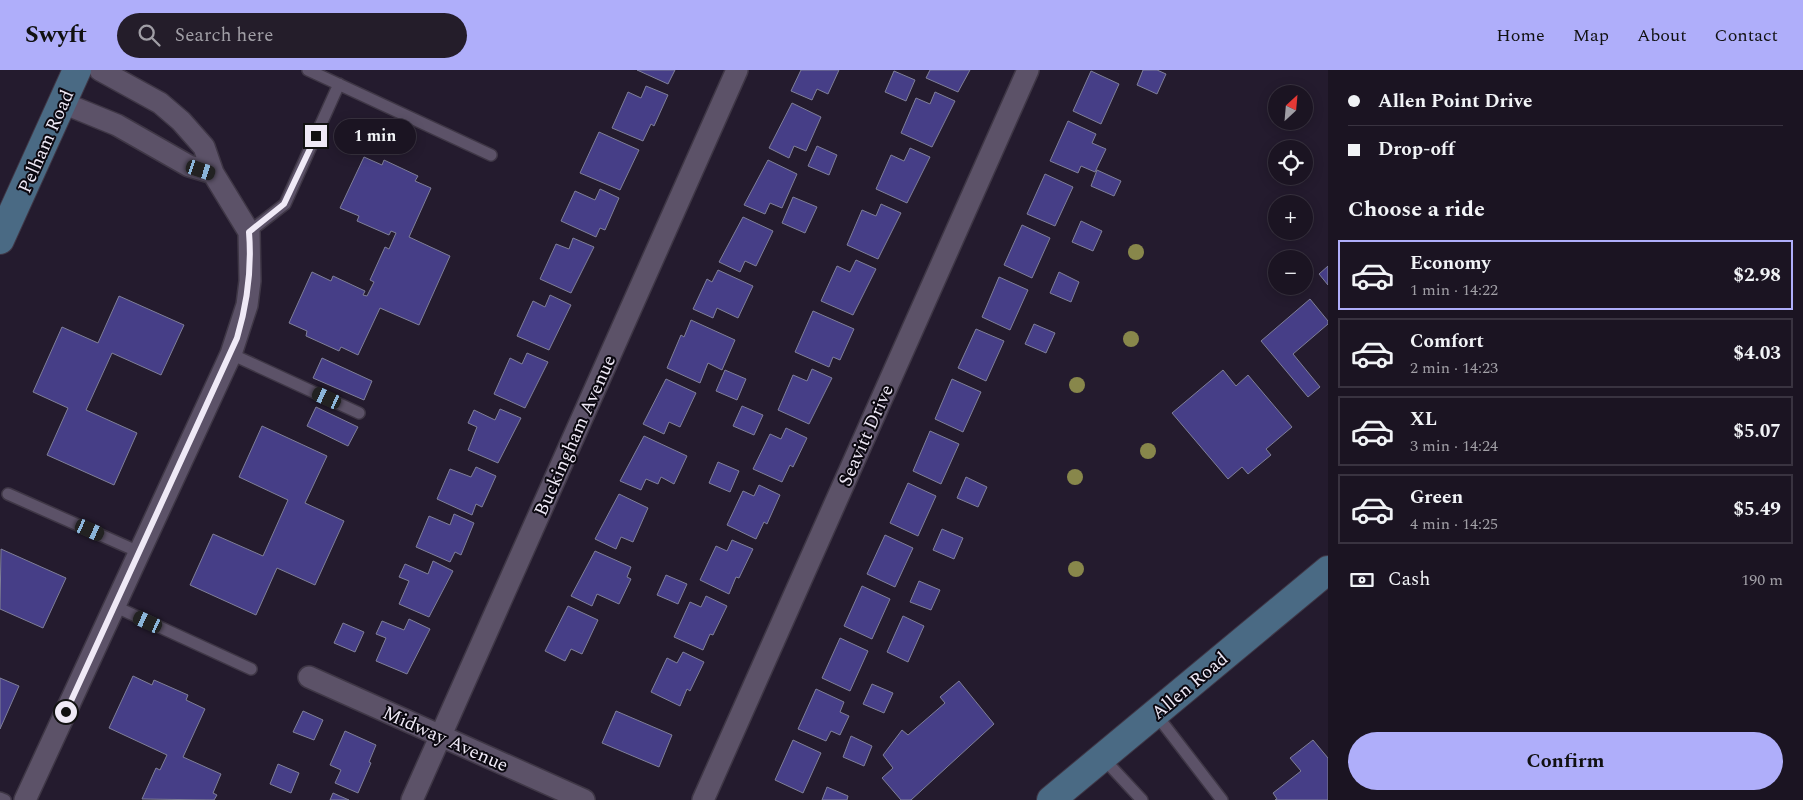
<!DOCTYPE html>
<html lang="en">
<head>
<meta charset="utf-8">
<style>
	:root { --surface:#1b1422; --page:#241d2a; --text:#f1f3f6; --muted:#a09ea5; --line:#393340; --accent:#afaefa }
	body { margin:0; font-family:Spectral,serif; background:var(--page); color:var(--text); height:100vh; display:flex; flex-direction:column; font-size:19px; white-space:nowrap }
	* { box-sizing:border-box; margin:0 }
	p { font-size:16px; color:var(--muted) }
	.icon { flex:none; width:28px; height:28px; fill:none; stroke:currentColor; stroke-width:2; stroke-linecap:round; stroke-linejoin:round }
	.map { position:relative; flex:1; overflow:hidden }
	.panel { display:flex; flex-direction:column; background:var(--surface); width:475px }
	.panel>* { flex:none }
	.hud { display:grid; align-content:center; height:110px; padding:0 20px; background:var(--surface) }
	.needle { width:32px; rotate:26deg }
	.controls { position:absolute; left:1268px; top:15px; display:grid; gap:10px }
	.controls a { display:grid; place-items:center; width:45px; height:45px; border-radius:50%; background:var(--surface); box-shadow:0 2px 12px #0003,0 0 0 1px var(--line); font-size:25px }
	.end { position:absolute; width:22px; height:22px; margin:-11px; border:6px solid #efe9f6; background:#111; box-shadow:0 0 0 2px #111 }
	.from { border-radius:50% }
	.bubble { position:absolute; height:35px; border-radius:18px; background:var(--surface); box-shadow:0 2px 12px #0003,0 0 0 1px var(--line); font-size:16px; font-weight:700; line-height:35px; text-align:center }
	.car { position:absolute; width:15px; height:30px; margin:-15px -8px; border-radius:6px; box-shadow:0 0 4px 1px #0007; background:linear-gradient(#222 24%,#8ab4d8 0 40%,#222 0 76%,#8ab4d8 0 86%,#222 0) }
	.hud b { display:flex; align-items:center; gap:18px; height:48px; font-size:19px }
	.hud b+b { border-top:1px solid var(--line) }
	.hud i { width:12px; height:12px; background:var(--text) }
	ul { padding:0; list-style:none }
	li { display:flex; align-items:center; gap:15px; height:70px; margin:0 10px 8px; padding:0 10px; border:2px solid var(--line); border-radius:0px }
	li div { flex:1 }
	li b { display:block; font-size:19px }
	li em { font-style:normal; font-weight:700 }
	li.on { border-color:var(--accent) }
	li>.icon { width:45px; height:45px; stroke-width:1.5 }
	h2 { padding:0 20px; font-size:22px; line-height:60px }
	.pay { display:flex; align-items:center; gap:12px; height:55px; padding:0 20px; font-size:19px }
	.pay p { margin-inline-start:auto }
	.action { display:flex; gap:10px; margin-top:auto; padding:10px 20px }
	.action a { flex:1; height:58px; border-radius:30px; background:var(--accent); color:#111; font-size:20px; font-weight:700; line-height:58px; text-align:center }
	header { display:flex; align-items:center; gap:30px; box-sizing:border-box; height:70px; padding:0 25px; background:var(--accent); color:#111 }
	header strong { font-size:24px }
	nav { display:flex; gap:28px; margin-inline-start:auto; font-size:18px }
	.search { width:350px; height:45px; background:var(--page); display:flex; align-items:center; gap:12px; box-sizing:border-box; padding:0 18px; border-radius:28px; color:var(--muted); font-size:19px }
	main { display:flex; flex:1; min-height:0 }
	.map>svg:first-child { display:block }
</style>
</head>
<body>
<header>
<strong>Swyft</strong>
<div class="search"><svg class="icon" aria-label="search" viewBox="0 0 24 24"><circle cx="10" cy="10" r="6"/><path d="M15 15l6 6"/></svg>Search here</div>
<nav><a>Home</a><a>Map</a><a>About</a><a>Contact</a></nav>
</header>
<main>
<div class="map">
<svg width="1328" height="730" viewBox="0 0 1328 730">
	<rect width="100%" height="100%" fill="#241b2e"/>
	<path fill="#463e87" stroke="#7f7f98" d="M637,0H675L668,14Z
		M801,0H839L828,24L817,19L812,30L791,21Z
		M930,0H970L958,22L926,8Z
		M1143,0H1157L1166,4L1157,24L1137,15Z
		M894,1L915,10L906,31L885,22Z
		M1091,1L1119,14L1101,54L1073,41Z
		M646,16L668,25L654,56L651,54L643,71L612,58L628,22L641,28Z
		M935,22L955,31L932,77L901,63L916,28L930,34Z
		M792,33L821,47L806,81L794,76L789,88L769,78Z
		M1068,51L1096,64L1092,73L1106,79L1095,102L1081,96L1078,103L1050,91Z
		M599,62L639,80L620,120L580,103Z
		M817,76L837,85L829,105L808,96Z
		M910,78L930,87L907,133L876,119L891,85L904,91Z
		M364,87L382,95L384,90L418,106L415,111L431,118L409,167L450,186L419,255L380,238L358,285L341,277L339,281L306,266L307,261L289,253L312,202L331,211L333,206L365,221L363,225L367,226L374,212L370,210L385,177L389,179L396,163L391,161L389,165L357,151L359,146L340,138Z
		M768,90L797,104L782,138L770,133L765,144L744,135Z
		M1097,100L1121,111L1114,126L1091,116Z
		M1045,104L1073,117L1055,156L1027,144Z
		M600,119L619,128L605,160L600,158L596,167L561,151L575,121L595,130Z
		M793,127L817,137L805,163L782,153Z
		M881,134L901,143L878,189L847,175L862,140L876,146Z
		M743,147L773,161L756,196L745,191L740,202L719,192Z
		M1081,151L1102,161L1093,181L1072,172Z
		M1022,155L1050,168L1032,208L1004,195Z
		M573,168L594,177L571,223L540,209L556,174L569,179Z
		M856,190L876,199L853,245L821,231L837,196L850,202Z
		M1328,196V215L1319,204Z
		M718,200L753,216L738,248L717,238L713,248L693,239L707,209L712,212Z
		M1059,202L1079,212L1071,232L1050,223Z
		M999,207L1028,220L1010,260L982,247Z
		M550,225L571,235L549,280L517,266L533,231L545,237Z
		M119,226L184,255L161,305L112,283L86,340L137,363L114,415L47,385L68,338L33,322L62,257L98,273Z
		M1310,229L1328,251V254L1293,284L1320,317L1308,327L1261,271Z
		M813,241L854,259L840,290L833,287L829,297L795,282Z
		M691,250L735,270L722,300L708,293L700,313L667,298L681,265L684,267Z
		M1034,254L1055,263L1046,283L1025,274Z
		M976,259L1004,271L986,311L958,298Z
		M527,283L548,292L525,338L494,324L510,288L522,294Z
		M322,288L372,311L364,330L313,308Z
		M812,299L832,308L809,354L778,340L793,305L807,311Z
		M725,300L746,309L737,330L716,321Z
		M1223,300L1236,316L1248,305L1292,357L1266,379L1271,385L1248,404L1242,397L1228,409L1172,343Z
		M666,309L696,323L680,357L669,352L664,364L643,354Z
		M952,309L981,322L963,362L935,349Z
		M742,336L763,345L754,365L733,356Z
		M316,337L358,357L348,376L307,356Z
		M500,339L521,348L498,393L468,380L477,357L468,353L474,340L495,350Z
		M262,356L327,386L305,433L344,451L315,515L277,498L256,545L190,515L213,464L263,486L288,430L239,407Z
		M786,358L807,368L793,397L790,395L782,412L753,399L770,364L781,369Z
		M930,361L959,374L941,414L913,401Z
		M644,366L687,386L674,414L661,407L658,414L646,409L641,420L620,411Z
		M718,392L739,401L730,422L709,413Z
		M476,397L496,406L482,437L476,434L472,445L437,429L450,399L471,407Z
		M966,407L987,417L978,437L957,428Z
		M908,413L936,426L918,466L890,453Z
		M759,415L780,425L767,454L764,452L756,469L727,455L743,421L754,426Z
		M619,424L648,438L633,472L621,467L616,479L595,469Z
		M454,444L474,453L461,485L455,482L450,492L416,477L429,446L450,455Z
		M942,459L963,468L954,489L933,480Z
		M885,465L913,478L895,517L867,504Z
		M732,470L753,479L739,508L736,507L729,524L700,510L716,476L727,481Z
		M1,479L66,508L43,558L0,539Z
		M595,481L631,497L627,507L631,509L619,534L597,524L592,536L571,526Z
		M433,491L453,501L429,547L399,534L409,511L399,507L405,494L428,504Z
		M666,505L687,514L678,534L657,525Z
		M919,511L940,520L931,540L910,532Z
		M862,516L890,529L872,569L844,556Z
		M706,526L727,536L713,565L710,564L703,580L674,567L690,532L701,537Z
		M568,536L598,550L582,584L571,579L565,591L545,581Z
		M903,546L924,556L908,592L887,582Z
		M409,549L430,559L407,604L376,591L386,568L376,564L382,551L404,560Z
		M343,553L364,562L355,582L334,573Z
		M840,568L868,581L850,621L822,608Z
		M683,582L704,592L690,621L687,619L680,636L651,622L667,588L677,593Z
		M133,606L152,615L154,610L188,625L186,630L205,639L183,687L221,704L213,723L217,725L214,730L142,729L156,698L160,700L167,685L109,658Z
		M0,608L19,616L0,659Z
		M959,611L994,654L911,730H901L882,708L893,698L883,685L902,660L908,665L945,633L940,627Z
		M872,614L893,623L884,643L863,634Z
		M816,619L844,632L840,642L849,646L840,665L831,661L826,671L798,659Z
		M303,641L323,650L314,670L293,662Z
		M616,641L672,665L659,697L602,673Z
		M345,661L376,675L369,692L371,693L358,723L335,713L341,700L330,695Z
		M851,666L872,676L864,696L843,687Z
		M793,670L821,683L803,723L775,710Z
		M1313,670L1328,688V730H1275L1277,729L1273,723L1301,701L1290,688Z
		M278,694L299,703L291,723L270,714Z
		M827,717L848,726L847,730H822Z
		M333,723L349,730H330Z"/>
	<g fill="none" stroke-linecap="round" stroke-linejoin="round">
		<g stroke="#3f3746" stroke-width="14">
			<path id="service" d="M308,0L491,85
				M249,162L285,134L339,14
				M231,284L359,343
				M8,424L139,482
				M114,536L251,599
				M1155,643L1222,730
				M1102,687L1142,730
				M0,728L5,730"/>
		</g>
		<g stroke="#3f3746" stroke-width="24">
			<path id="minor" d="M63,33L117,55L189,96L213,103
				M309,607L584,730
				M25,730L231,284L247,235L250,211L249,162L213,103L204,77L181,51L160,33L100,0
				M412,730L737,0
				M703,730L1028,0"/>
		</g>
		<g stroke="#3f3746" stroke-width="30">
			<path id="secondary" d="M0,170L77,0
				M1051,730L1328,500"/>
		</g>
		<use href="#service" stroke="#5c5268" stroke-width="11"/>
		<use href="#minor" stroke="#5c5268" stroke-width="21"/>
		<use href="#secondary" stroke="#4a6a84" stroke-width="28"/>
	</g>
	<g fill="#88874b">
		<circle cx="1136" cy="182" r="8"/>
		<circle cx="1131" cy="269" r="8"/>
		<circle cx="1077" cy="315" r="8"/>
		<circle cx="1148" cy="381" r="8"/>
		<circle cx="1075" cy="407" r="8"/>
		<circle cx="1076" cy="499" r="8"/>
	</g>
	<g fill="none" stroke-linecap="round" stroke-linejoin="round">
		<path stroke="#efe9f6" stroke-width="6" d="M66,642L237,268C248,231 252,199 249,162L284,134L316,66"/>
	</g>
	<g text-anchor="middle" stroke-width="4" stroke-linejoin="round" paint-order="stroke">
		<g font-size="19" fill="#efe9f6" stroke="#0b0810">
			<text transform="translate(45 71) rotate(-66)" y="7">Pelham Road</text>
			<text transform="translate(574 365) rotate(-66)" y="7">Buckingham Avenue</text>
			<text transform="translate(865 365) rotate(-66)" y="7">Seavitt Drive</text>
			<text transform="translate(1189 615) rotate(-40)" y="7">Allen Road</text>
			<text transform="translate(446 668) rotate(24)" y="7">Midway Avenue</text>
		</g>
	</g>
</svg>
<div class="controls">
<a><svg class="needle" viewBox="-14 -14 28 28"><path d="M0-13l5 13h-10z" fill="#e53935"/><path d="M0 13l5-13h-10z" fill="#a09ea5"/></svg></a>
<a><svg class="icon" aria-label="locate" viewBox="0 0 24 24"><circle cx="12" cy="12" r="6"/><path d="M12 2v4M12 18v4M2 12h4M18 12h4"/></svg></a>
<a>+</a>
<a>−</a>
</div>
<i class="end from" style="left:66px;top:642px"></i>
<i class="end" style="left:316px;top:66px"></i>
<div class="bubble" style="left:334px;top:49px;width:82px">1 min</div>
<i class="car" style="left:201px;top:100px;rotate:108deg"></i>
<i class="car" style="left:327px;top:328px;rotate:295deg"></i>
<i class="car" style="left:90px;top:460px;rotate:114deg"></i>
<i class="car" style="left:148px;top:552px;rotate:295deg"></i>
</div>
<section class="panel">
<div class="hud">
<b><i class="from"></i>Allen Point Drive</b>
<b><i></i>Drop-off</b>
</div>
<h2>Choose a ride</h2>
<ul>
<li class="on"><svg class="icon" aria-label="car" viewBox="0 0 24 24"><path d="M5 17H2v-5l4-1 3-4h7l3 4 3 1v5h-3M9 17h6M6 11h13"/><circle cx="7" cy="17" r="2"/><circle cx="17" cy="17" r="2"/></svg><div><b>Economy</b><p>1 min · 14:22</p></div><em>$2.98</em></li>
<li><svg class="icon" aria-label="car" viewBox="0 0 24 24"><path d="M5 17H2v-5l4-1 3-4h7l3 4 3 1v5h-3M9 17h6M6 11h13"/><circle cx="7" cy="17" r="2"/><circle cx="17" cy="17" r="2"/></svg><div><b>Comfort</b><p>2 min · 14:23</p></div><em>$4.03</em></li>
<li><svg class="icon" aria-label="car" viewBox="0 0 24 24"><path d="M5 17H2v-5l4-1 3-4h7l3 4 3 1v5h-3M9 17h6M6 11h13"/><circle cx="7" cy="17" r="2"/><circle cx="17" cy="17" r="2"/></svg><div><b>XL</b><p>3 min · 14:24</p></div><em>$5.07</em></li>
<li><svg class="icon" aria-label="car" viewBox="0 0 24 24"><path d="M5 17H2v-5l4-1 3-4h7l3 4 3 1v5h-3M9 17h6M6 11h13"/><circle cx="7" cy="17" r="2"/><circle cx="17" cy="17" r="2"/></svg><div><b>Green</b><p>4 min · 14:25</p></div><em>$5.49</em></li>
</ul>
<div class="pay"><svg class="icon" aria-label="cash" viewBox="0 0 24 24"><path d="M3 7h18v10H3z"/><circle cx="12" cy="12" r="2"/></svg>Cash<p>190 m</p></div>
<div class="action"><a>Confirm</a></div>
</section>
</main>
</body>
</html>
